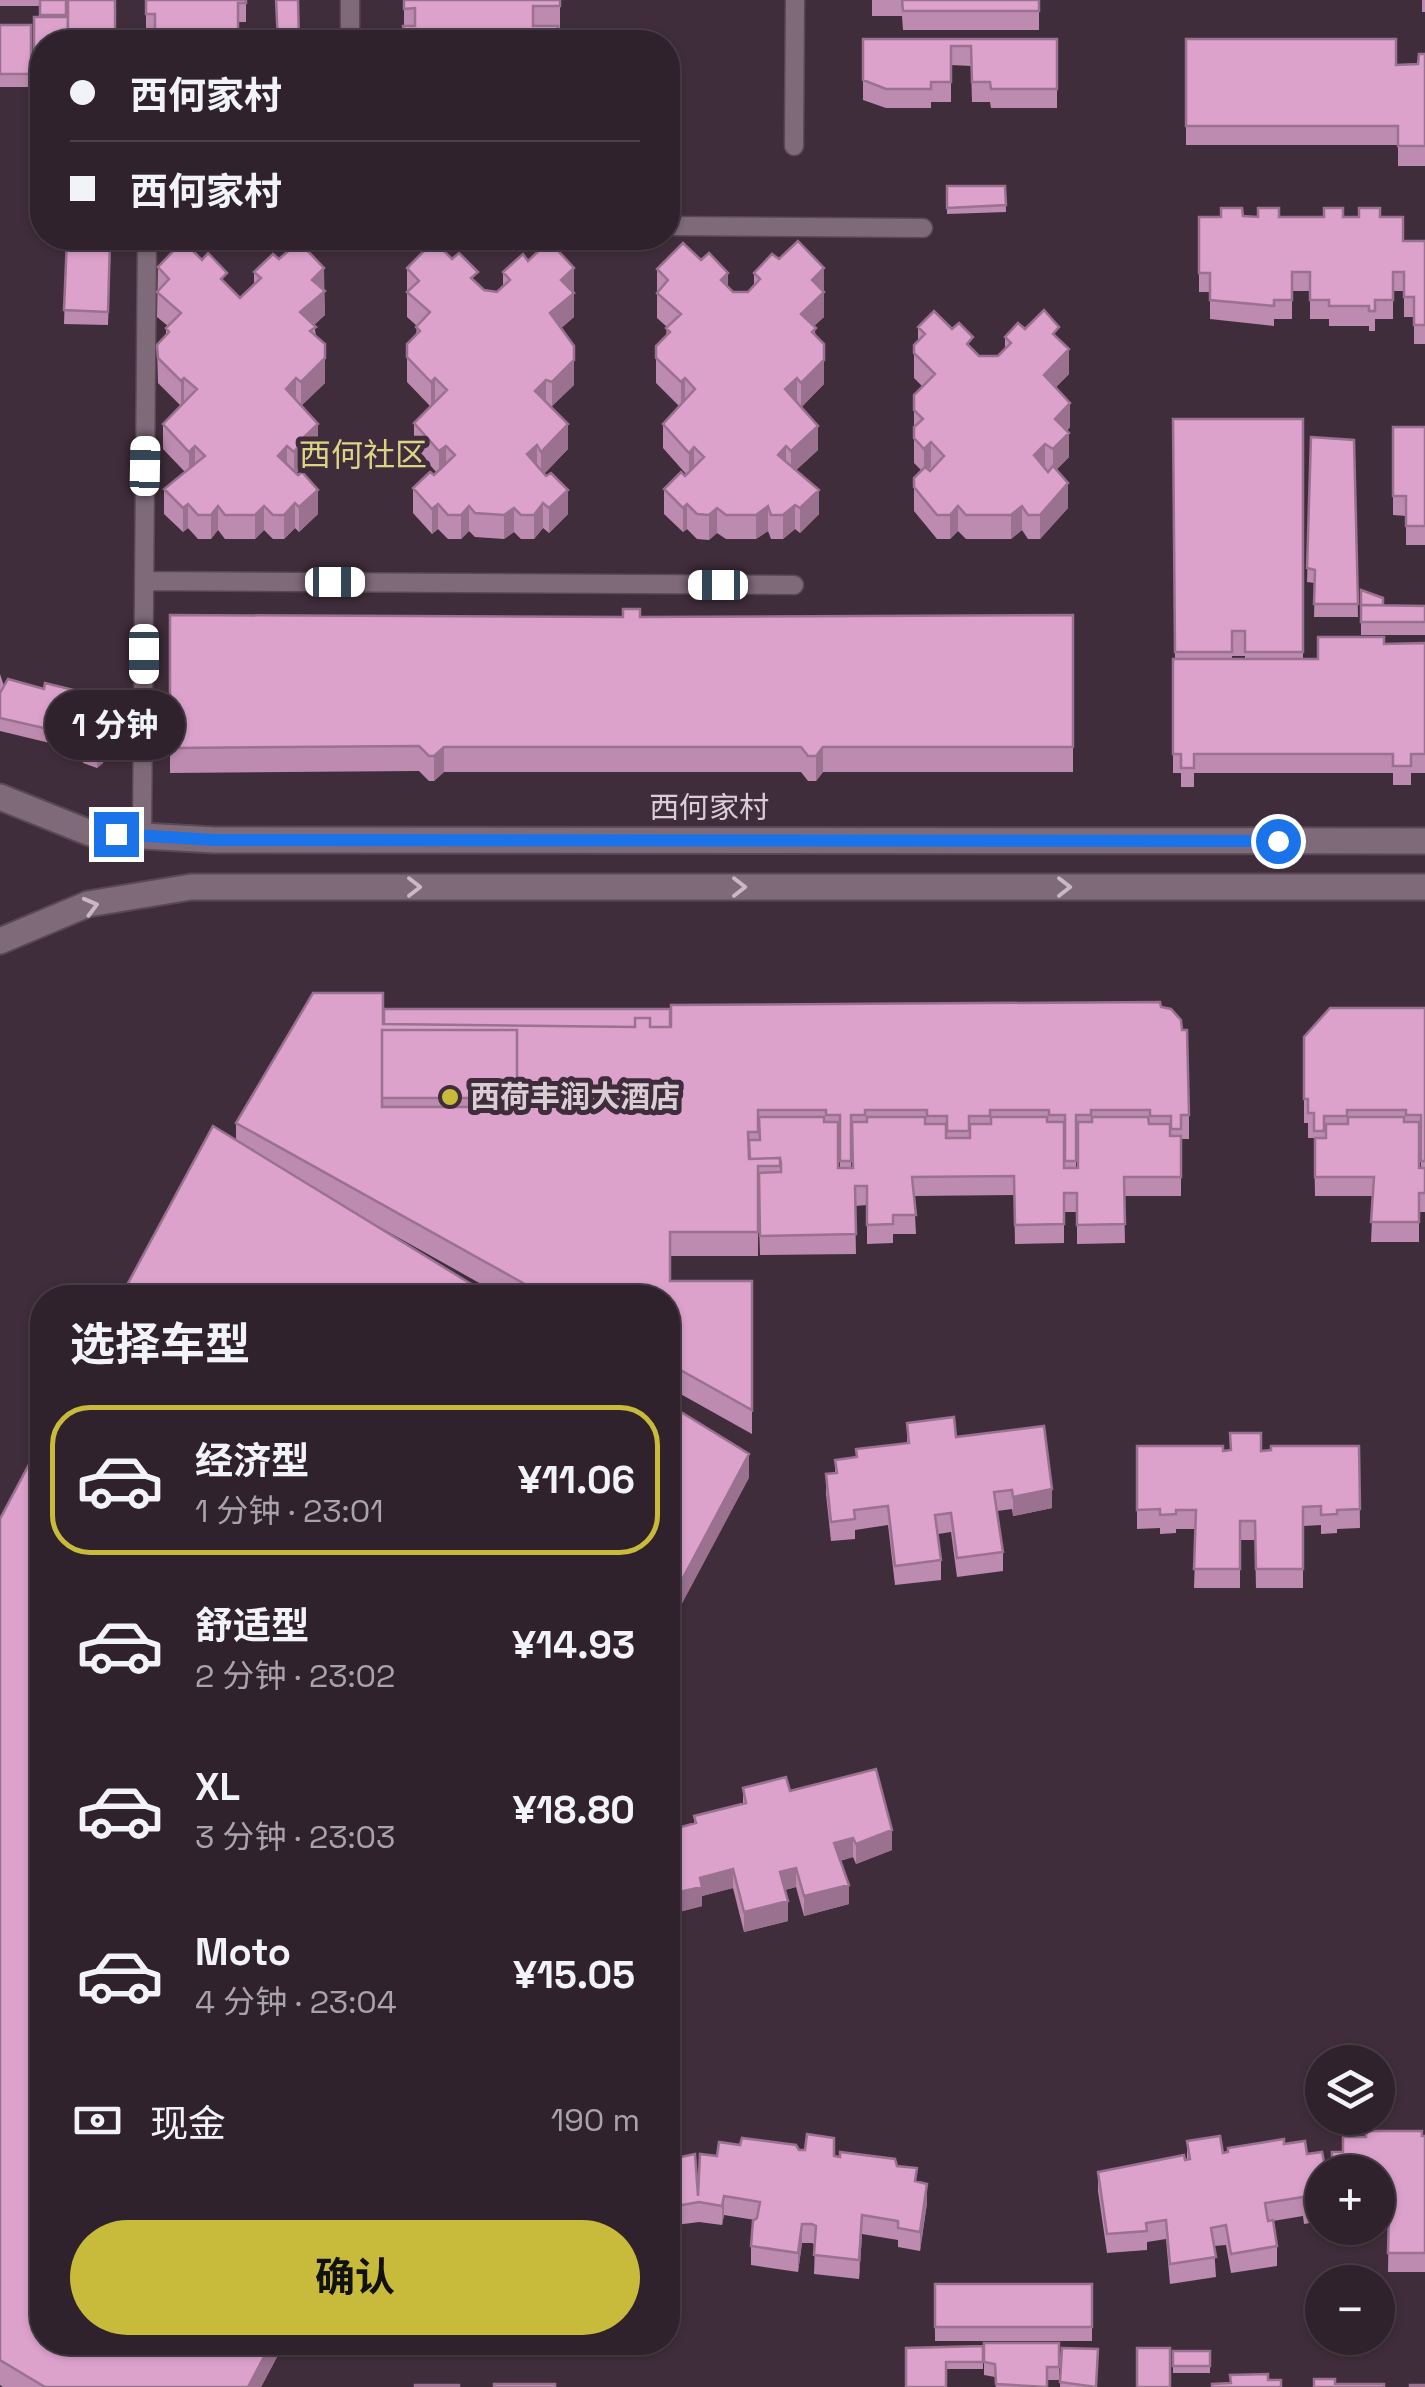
<!DOCTYPE html>
<html lang="zh">
<head>
<meta charset="utf-8">
<style>
	:root { --surface:#30222c; --page:#382a34; --text:#f1f3f6; --muted:#a8a4a9; --line:#4b3f48; --accent:#c8bb3b }
	body { margin:0; font-family:"Space Grotesk","Noto Sans SC",sans-serif; background:var(--page); color:var(--text); height:100vh; display:flex; flex-direction:column; font-size:38px; white-space:nowrap }
	* { box-sizing:border-box; margin:0 }
	p { font-size:32px; color:var(--muted) }
	.icon { flex:none; width:55px; height:55px; fill:none; stroke:currentColor; stroke-width:2; stroke-linecap:round; stroke-linejoin:round }
	.map { position:relative; flex:1; overflow:hidden }
	.details { position:absolute; left:30px; top:1285px; width:650px; height:1070px; display:flex; flex-direction:column; background:var(--surface); border-radius:40px; box-shadow:0 2px 8px #0004,0 0 0 2px var(--line) }
	.details>* { flex:none }
	.top-card { position:absolute; left:30px; top:30px; width:650px; height:220px; border-radius:40px; box-shadow:0 2px 8px #0004,0 0 0 2px var(--line); display:grid; align-content:center; height:220px; padding:0 40px; background:var(--surface) }
	.controls { position:absolute; left:1305px; top:2045px; display:grid; gap:20px }
	.controls a { display:grid; place-items:center; width:90px; height:90px; border-radius:50%; background:var(--surface); box-shadow:0 2px 8px #0004,0 0 0 2px var(--line); font-size:50px }
	.end { position:absolute; width:45px; height:45px; margin:-22px; border:12px solid #1a73e8; background:#fff; box-shadow:0 0 0 5px #fff }
	.from { border-radius:50% }
	.bubble { position:absolute; height:70px; border-radius:35px; background:var(--surface); box-shadow:0 2px 8px #0004,0 0 0 2px var(--line); font-size:32px; font-weight:700; line-height:70px; text-align:center }
	.car { position:absolute; width:30px; height:60px; margin:-30px -15px; border-radius:12px; box-shadow:0 0 8px 2px #0007; background:linear-gradient(#fff 24%,#345 0 40%,#fff 0 76%,#345 0 86%,#fff 0) }
	.top-card b { display:flex; align-items:center; gap:35px; height:95px; font-size:38px }
	.top-card b+b { border-top:2px solid var(--line) }
	.top-card i { width:25px; height:25px; background:var(--text) }
	ul { padding:0; list-style:none }
	li { display:flex; align-items:center; gap:30px; height:150px; margin:0 20px 15px; padding:0 20px; border:5px solid transparent; border-radius:40px }
	li div { flex:1 }
	li b { display:block; font-size:38px }
	li em { font-style:normal; font-weight:700 }
	li.active { border-color:var(--accent) }
	li>.icon { width:90px; height:90px; stroke-width:1.5 }
	h2 { padding:0 40px; font-size:45px; line-height:120px }
	.pay { display:flex; align-items:center; gap:25px; height:110px; padding:0 40px; font-size:38px }
	.pay p { margin-inline-start:auto }
	.action { display:flex; gap:20px; margin-top:auto; padding:20px 40px }
	.action a { flex:1; height:115px; border-radius:60px; background:var(--accent); color:#111; font-size:40px; font-weight:700; line-height:115px; text-align:center }
	.map>svg:first-child { display:block }
</style>
</head>
<body>
<div class="map">
<svg width="1425" height="2387" viewBox="0 0 1425 2387">
	<rect width="100%" height="100%" fill="#402d3b"/>
	<g fill="none" stroke-linecap="round" stroke-linejoin="round">
		<g stroke="#584954" stroke-width="21">
			<path id="lane" d="M350,0V42
				M794,146L795,0
				M668,226L923,228
				M144,581L794,585
				M142,836L147,238"/>
		</g>
		<g stroke="#584954" stroke-width="29">
			<path id="secondary" d="M0,797L90,833L214,840L1425,841
				M0,941L88,904L191,887H1425"/>
		</g>
		<use href="#lane" stroke="#7f6a79" stroke-width="18"/>
		<use href="#secondary" stroke="#7f6a79" stroke-width="25"/>
	</g>
	<path fill="#bd8baf" fill-rule="evenodd" d="M0,0H66V17L42,42V105H34V17H40V6H0Z
		M146,0H246V22H238L155,42V33H146Z
		M404,0H560V30L404,26Z
		M872,0H1039V30H903L902,16H872Z
		M1422,0H1425V12H1422Z
		M0,25H31V87H0Z
		M863,39H1057V108H991L990,102H972L971,66L951,65V102H931V108H886L863,100Z
		M1186,39L1396,65L1418,64L1425,54V166H1398V145H1186Z
		M947,186H1005L1006,212L947,214Z
		M1243,216L1258,217H1380L1403,241H1425V344H1414V317H1404V291H1393V319H1375V331H1369V326H1329V319H1310V291H1292V319H1274V326L1210,319V292H1199V217Z
		M67,238H111L108,325L64,324Z
		M158,267L227,285L240,298L254,284V272L324,290L325,315L314,325L325,383L301,406L318,449L304,461V463L296,474L318,514L299,532L295,528L284,539H273L264,530L255,539H225L218,530L211,539H198L188,528L183,532L164,514V489L185,472L163,449V424L181,406L158,383L157,345L166,335V328L168,326L157,317Z
		M407,268L478,284L484,290L497,292L503,287V272L574,317L561,328L574,385L552,406H550L568,449L544,474L568,514L549,533L543,528L534,539H521L514,532L504,539L475,537L469,531L461,539H448L438,529L432,534L413,513V488L437,473L414,447V423L431,407L407,382V344L416,335L417,326L407,317Z
		M657,269L728,287L733,292H748L754,285V273L824,317L814,326L824,384L801,407L818,450L796,470L819,514L800,533L795,529L783,539H771L768,531L756,539H726L717,533L709,540L697,539L687,529L683,532L664,514V489L686,474L663,448V424L679,406L656,383V346L666,336L667,327L657,318Z
		M918,327L973,350L979,356H998L1005,349V337L1025,329L1059,339L1069,374L1056,387L1070,427L1067,431L1069,457L1056,470L1068,508L1040,539H1028L1022,530L1011,539H966L958,531L950,539H937L914,511V478L922,471L914,463V395L922,386L914,378V345L918,341Z
		M1173,419H1303V659H1318L1384,644L1425,643V773H1411V785H1393V773H1194V787H1181V773H1173V659H1175ZM1232,656H1245V659H1232Z
		M1393,427H1425V545H1406V516L1393,515Z
		M1311,437L1354,440L1358,617H1314L1315,583L1307,582Z
		M1361,590L1383,605L1425,606V635H1361Z
		M170,615L640,617L1073,615V772H823L816,781H808L801,772H444L434,781H429L419,771L170,773Z
		M0,674L4,686L94,708L83,751L0,731Z
		M97,705H109L108,735L104,734L108,742L103,763L97,768L83,763V756L96,732Z
		M1425,1008V1212H1419V1242H1371L1373,1196H1315L1314,1138H1308V1123H1304V1037ZM1419,1139H1421V1168H1419Z
		M383,1024L1189,1115V1139H1181V1196H1124L1125,1243L1077,1244V1212H1064V1243L1015,1244L1014,1195L914,1196L916,1234H893V1243L867,1244V1205L855,1206L856,1254L760,1255L758,1191V1256H670V1281H752V1434L668,1387V1298H506L367,1220L236,1140V1123ZM838,1139H840V1168H838ZM851,1139H852V1168H851ZM1064,1139H1065V1168H1064ZM1076,1139H1078V1168H1076Z
		M907,1423L956,1437L1052,1508L1013,1516L1012,1509L997,1511L1003,1552V1571L957,1577L951,1532L938,1534L941,1560V1580L895,1585L888,1525L855,1530V1539L831,1541L826,1494V1474L835,1473V1460L856,1457V1449L907,1443Z
		M1137,1446L1223,1451H1261L1359,1446L1360,1528L1337,1529V1533L1321,1534V1525L1303,1526V1588H1256L1255,1540H1240V1588H1194L1196,1529H1176V1533L1160,1534V1528L1137,1529Z
		M0,1519L42,2342H285L261,2387H3L0,2385Z
		M743,1788L790,1791L892,1850L856,1864L853,1857L840,1861L849,1904L804,1916L796,1887L785,1890L788,1921L744,1932L733,1888L702,1896V1906L679,1912L668,1867V1846L674,1845V1829L694,1824V1816L743,1803Z
		M1422,2136H1425V2272H1388L1389,2211H1378V2172L1343,2152Z
		M1187,2141L1223,2153L1284,2144L1307,2154L1322,2172V2221L1304,2224L1303,2216L1273,2221L1277,2246V2266L1231,2273L1226,2245L1214,2246L1216,2277L1170,2284L1166,2239L1147,2242V2250L1107,2253L1098,2191V2172L1187,2160Z
		M668,2144L681,2157L698,2196L717,2156L740,2145L799,2150L897,2166L917,2181L927,2203L920,2251L898,2247V2240L862,2234L859,2279L814,2274L815,2245L812,2243H802L798,2272L751,2265V2246L755,2220L724,2215L722,2225L699,2222L676,2225L675,2217L668,2218Z
		M935,2284H1092V2341H935Z
		M984,2343H1059V2380H1047V2387H996L995,2377L984,2375Z
		M983,2346V2369H946L906,2348Z
		M1062,2348L1097,2387H1060Z
		M1173,2351H1210V2373H1173Z"/>
	<path fill="#9a718f" d="M324,268L325,315L300,336V312L312,280Z
		M574,268V317L550,338V313L561,280Z
		M824,268V317L801,338V314L812,280Z
		M728,273V297L721,280Z
		M1069,349V374L1044,399V375Z
		M325,358V383L301,406V382Z
		M574,360V385L552,406V382Z
		M824,360V384L801,408V383Z
		M184,378V403L181,406V381Z
		M296,378V403L286,389Z
		M435,378V403L431,407V382Z
		M685,378V403L681,407V382Z
		M797,378V402L785,389Z
		M546,380V404L535,391Z
		M1070,403V427L1055,443V419Z
		M318,424V449L304,461V463L294,477V452L302,439Z
		M568,424V449L541,477V452Z
		M818,426V450L791,475V451Z
		M1069,433V457L1053,473V449Z
		M931,442V467L924,473V449Z
		M1045,444V468L1034,455Z
		M537,445V470L527,454Z
		M195,446V471L189,477V452Z
		M287,446V470L278,456Z
		M446,446V471L439,475V451Z
		M786,446V471L778,455Z
		M694,447V472L689,477V453Z
		M1068,483V508L1040,539V515Z
		M318,490V514L299,532V507Z
		M568,490V514L549,533V508Z
		M819,490V514L800,533V508Z
		M295,503V528L284,539V515Z
		M543,503V528L534,539V515Z
		M188,504V528L183,532V508Z
		M438,504V529L432,534V509Z
		M687,504V529L683,532V508Z
		M795,505V529L783,539V515Z
		M218,506V530L211,539V515Z
		M264,506V530L255,539V515Z
		M469,506V531L461,539V515Z
		M768,506V531L756,539V515Z
		M958,506V531L950,539V515Z
		M1022,506V530L1011,539V515Z
		M514,508V532L504,539V515Z
		M717,508V533L709,540V515Z
		M94,695V708L83,751V737Z
		M108,736L103,763L97,768V761Z
		M444,747V772L434,781V756Z
		M823,747V772L816,781V756Z
		M749,1454V1478L668,1630V1606Z
		M1052,1489V1508L1013,1516V1497Z
		M892,1830V1850L856,1864V1844Z
		M853,1838V1857L834,1862V1843Z
		M796,1868V1887L780,1891V1872Z
		M733,1869V1888L702,1896V1906L679,1912V1892L700,1878Z
		M849,1885V1904L804,1916V1896Z
		M788,1901V1921L744,1932V1912Z
		M927,2184V2203L920,2251V2232Z
		M724,2196V2215L722,2225V2206Z
		M862,2215V2234L859,2279V2260Z
		M802,2224V2243L798,2272V2253Z
		M272,2342H285L261,2387H248Z"/>
	<path fill="#dca2cc" stroke="#9a718f" stroke-width="2.5" fill-rule="evenodd" d="M40,0H66V15H40Z
		M68,0H115V42H68Z
		M146,0H246V3H238V39H246V42H146H155V14H146Z
		M276,0H298L299,42H278Z
		M404,0H560V6H533V26H558V42H404L403,26H415V8L404,9Z
		M902,0H1039V11H903Z
		M34,17H68L67,42H42V92H34Z
		M0,25H31V74H0Z
		M863,39H1057V89H991L990,82H972L971,46H951V82H931V89H886L863,80Z
		M1186,39H1396V65L1418,64L1419,54H1425V146H1398V126H1186Z
		M947,186H1005L1006,205L947,208Z
		M1221,208H1242L1243,216L1258,217V208H1279V217H1324V208H1343V217H1359V208H1380V217H1403V241H1425V325H1414V297H1404V272H1393V300H1375V311H1369V306H1329V300H1310V272H1292V300H1274V306L1210,300V273H1199V217H1221Z
		M67,238H110L108,312L64,310Z
		M183,241L202,260L208,253L210,255L227,273L221,279L240,298L261,278L254,272L273,254L279,259L299,242L324,268L312,280L325,291L300,312L316,327L310,331L325,344V358L301,382L296,378L286,389L318,424L302,439H304L294,452L287,446L278,456L298,475L302,472L318,490L299,507L295,503L284,515H273L264,506L255,515H225L218,506L211,515H198L188,504L183,508L164,489L205,456L195,446L189,452L163,424L197,389L184,378L181,381L158,358L157,345L169,332L166,328L181,313L157,292L169,279L158,267Z
		M434,241L452,259L459,253L478,272L471,278L484,290L497,292L510,280L503,272L523,254L528,261L549,241L574,268L561,280L574,293L550,313L574,346V360L552,382L546,380L535,391L568,424L541,452L537,445L527,454L546,476L551,473L568,490L549,508L543,503L534,515H521L514,508L504,515L475,513L469,506L461,515H448L438,504L432,509L413,488L430,472L434,475L455,455L446,446L439,451L414,423L447,390L435,378L431,382L407,357V344L420,331L416,327L430,312L407,292L419,281L407,268Z
		M798,241L824,268L812,280L824,292L801,314L816,328L812,332L824,344V360L801,383L797,378L785,389L818,426L791,451L786,446L778,455L819,490L800,508L795,505L783,515H771L768,506L756,515H726L717,508L709,515L697,514L687,504L683,508L664,489L681,472L685,476L704,457L694,447L689,453L663,424L695,389L685,378L681,382L656,358V346L670,332L666,328L681,314L657,293L668,280L657,269L683,243L701,260L709,253L728,273L721,280L733,292H748L760,279L754,273L772,254L779,259Z
		M1044,310L1059,327L1053,334L1069,349L1044,375L1070,403L1055,419L1069,433L1053,449L1045,444L1034,455L1048,472L1053,466L1068,483L1040,515H1028L1022,506L1011,515H966L958,506L950,515H937L914,487V478L925,467L930,471L944,456L931,442L924,449L914,438V427L923,419L914,410V395L935,374L914,353V345L925,334L918,327L934,311L952,329L959,323L973,337L967,344L979,356H998L1011,343L1005,337L1018,323L1025,329Z
		M1173,419H1303V652H1245V631H1232V652H1175Z
		M1393,427H1425V526H1406V496H1393Z
		M1311,437L1354,440L1358,604H1314L1315,570L1307,568Z
		M1361,590L1383,598V605H1361Z
		M1361,605L1425,606V622H1361Z
		M623,609H640V617L1073,615V747H823L816,756H808L801,747H444L434,756H429L419,746L170,748V615L623,617Z
		M1318,637H1384V644L1425,643V754H1411V766H1393V754H1194V768H1181V754H1173V659H1318Z
		M8,679L44,689L45,683L94,695L83,737L0,718V693Z
		M97,705H109L108,728L96,727Z
		M89,731L108,736L103,756L97,761L83,756Z
		M313,993H383V1024L635,1027V1018H650V1027H671V1005L1160,1002L1161,1007L1171,1009L1181,1020L1182,1030H1187L1189,1115H1181V1129H1171V1116H1150V1110H1091V1115H1076V1161H1065V1115H1049V1110H990V1116H969V1131H947V1116H927V1110H865V1115H851V1161H840V1115H826V1110H758V1132H748L749,1159L780,1158V1166H758V1232H670V1281H752V1410L668,1363V1298H550L236,1123ZM382,1030H517V1107H382Z
		M1330,1008H1425V1161H1421V1115H1406V1110H1347V1116H1324V1131H1314V1113H1308V1099H1304V1037Z
		M384,1009H670V1027H650V1018H635V1027L384,1024Z
		M382,1030H517V1098H382Z
		M759,1117H824V1122H838V1168H853L852,1122H867V1117H925V1124H946V1138H970V1124H991V1117H1047V1122H1064V1168H1078V1122H1092V1117H1148L1149,1124H1170V1136H1181V1177H1124L1125,1224L1077,1225V1193H1064V1224L1015,1225L1014,1176L912,1177L916,1215H893V1224L867,1225V1186H855L856,1234L760,1236L759,1173L781,1172V1163L780,1158L750,1159L749,1140H760Z
		M1348,1117H1404V1122H1419V1168H1425V1193H1419V1222H1371L1374,1177H1315V1138H1326V1124H1348Z
		M213,1126L494,1298H120Z
		M668,1404L749,1454L668,1606Z
		M954,1417L956,1437L1044,1426L1052,1489L1013,1497L1012,1490L994,1492L1003,1552L957,1558L951,1513L935,1515L941,1560L895,1566L888,1506L854,1510L855,1519L831,1522L826,1474L837,1473L835,1460L857,1457L856,1449L909,1443L907,1423Z
		M1230,1433H1261V1451L1271,1450V1446H1359L1360,1509L1337,1510V1514L1321,1515V1506L1303,1507V1569H1256L1255,1521H1240V1569H1194L1196,1510H1176V1514L1160,1515V1509L1137,1510V1446H1223V1451L1231,1450Z
		M42,1440V2342H272L248,2387H45L0,2360V1519Z
		M876,1769L892,1830L856,1844L853,1838L834,1843L849,1885L804,1896L796,1868L780,1872L788,1901L744,1912L733,1869L700,1878L702,1887L679,1892L668,1846L678,1844L674,1829L696,1823L694,1816L746,1803L743,1788L786,1777L790,1791Z
		M1366,2131H1422V2136H1425V2253H1388L1389,2209H1393V2192H1378V2172H1332V2152H1343V2137H1366Z
		M807,2134L834,2138V2156L840,2157V2152L895,2159L897,2166L917,2168L915,2181L927,2184L920,2232L898,2228V2221L862,2215L859,2260L814,2255L816,2226L812,2224H802L798,2253L751,2246L753,2221L757,2218L760,2202L724,2196L722,2206L699,2202L676,2206L675,2198L668,2199V2144L679,2143L681,2157L695,2154L698,2196L700,2154L717,2156L719,2142L740,2145L742,2138L796,2145L799,2150H805Z
		M1220,2136L1223,2153L1228,2152V2148L1284,2139V2144L1305,2141L1307,2154L1322,2152L1326,2172H1322V2202L1304,2205L1303,2197L1265,2203L1268,2221L1273,2220L1277,2246L1231,2254L1226,2225L1211,2228L1216,2257L1170,2264L1166,2220L1146,2223L1147,2231L1107,2234L1098,2172L1184,2155L1185,2160L1190,2159L1187,2141Z
		M935,2284H1092V2327H935Z
		M984,2343H1059V2367H1047V2387L996,2384L995,2364L984,2362Z
		M983,2346V2362H946V2387H906V2348Z
		M1062,2348L1098,2349L1096,2387L1060,2382Z
		M1137,2348H1170V2387H1137Z
		M1173,2351H1210V2366H1173Z
		M1268,2374V2380H1281V2387H1212V2384L1231,2383L1230,2375Z
		M1314,2379H1335V2384H1384V2387H1314Z
		M494,2384H555V2387H494Z
		M415,2385H459V2387H415Z
		M1410,2385H1425V2387H1410Z"/>
	<defs><path id="oneway-chevron" d="M-2-3.5L2.5 0L-2 3.5" fill="none" stroke-width="1.6" stroke-linecap="round" stroke-linejoin="round" transform="scale(2.5)"/></defs>
	<g stroke="#c8b9c3">
		<use href="#oneway-chevron" transform="translate(414 887)"/>
		<use href="#oneway-chevron" transform="translate(739 887)"/>
		<use href="#oneway-chevron" transform="translate(1064 887)"/>
		<use href="#oneway-chevron" transform="translate(91 906) rotate(-15)"/>
	</g>
	<g fill="none" stroke-linecap="round" stroke-linejoin="round">
		<path stroke="#1a73e8" stroke-width="12" d="M116,834L214,840L1278,841"/>
	</g>
	<circle fill="#c8bb3b" stroke="#402d3b" stroke-width="4" cx="450" cy="1097" r="10"/>
	<g text-anchor="middle" stroke-width="10" stroke-linejoin="round" paint-order="stroke">
		<g font-size="30" fill="#dacdd6" stroke="#402d3b">
			<text x="709" y="818">西何家村</text>
		</g>
		<g font-size="30" font-weight="bold" fill="#dacdd6" stroke="#402d3b" text-anchor="start">
			<text x="470" y="1107">西荷丰润大酒店</text>
		</g>
		<g font-size="32" fill="#dcd485" stroke="#402d3b">
			<text x="363" y="466">西何社区</text>
		</g>
	</g>
</svg>
<div class="controls">
<a><svg class="icon" aria-label="layers" viewBox="0 0 24 24"><path d="M12 4l9 5-9 5-9-5zM3 14l9 5 9-5"/></svg></a>
<a>+</a>
<a>−</a>
</div>
<i class="end from" style="left:1278px;top:841px"></i>
<i class="end" style="left:116px;top:834px"></i>
<div class="bubble" style="left:45px;top:690px;width:140px">1 分钟</div>
<i class="car" style="left:145px;top:466px;rotate:1deg"></i>
<i class="car" style="left:335px;top:582px;rotate:90deg"></i>
<i class="car" style="left:718px;top:585px;rotate:270deg"></i>
<i class="car" style="left:144px;top:654px;rotate:180deg"></i>
<div class="top-card">
<b><i class="from"></i>西何家村</b>
<b><i></i>西何家村</b>
</div>
<section class="details">
<h2>选择车型</h2>
<ul>
<li class="active"><svg class="icon" aria-label="car" viewBox="0 0 24 24"><path d="M5 17H2v-5l4-1 3-4h7l3 4 3 1v5h-3M9 17h6M6 11h13"/><circle cx="7" cy="17" r="2"/><circle cx="17" cy="17" r="2"/></svg><div><b>经济型</b><p>1 分钟 · 23:01</p></div><em>¥11.06</em></li>
<li><svg class="icon" aria-label="car" viewBox="0 0 24 24"><path d="M5 17H2v-5l4-1 3-4h7l3 4 3 1v5h-3M9 17h6M6 11h13"/><circle cx="7" cy="17" r="2"/><circle cx="17" cy="17" r="2"/></svg><div><b>舒适型</b><p>2 分钟 · 23:02</p></div><em>¥14.93</em></li>
<li><svg class="icon" aria-label="car" viewBox="0 0 24 24"><path d="M5 17H2v-5l4-1 3-4h7l3 4 3 1v5h-3M9 17h6M6 11h13"/><circle cx="7" cy="17" r="2"/><circle cx="17" cy="17" r="2"/></svg><div><b>XL</b><p>3 分钟 · 23:03</p></div><em>¥18.80</em></li>
<li><svg class="icon" aria-label="car" viewBox="0 0 24 24"><path d="M5 17H2v-5l4-1 3-4h7l3 4 3 1v5h-3M9 17h6M6 11h13"/><circle cx="7" cy="17" r="2"/><circle cx="17" cy="17" r="2"/></svg><div><b>Moto</b><p>4 分钟 · 23:04</p></div><em>¥15.05</em></li>
</ul>
<div class="pay"><svg class="icon" aria-label="cash" viewBox="0 0 24 24"><path d="M3 7h18v10H3z"/><circle cx="12" cy="12" r="2"/></svg>现金<p>190 m</p></div>
<div class="action"><a>确认</a></div>
</section>
</div>
</body>
</html>
